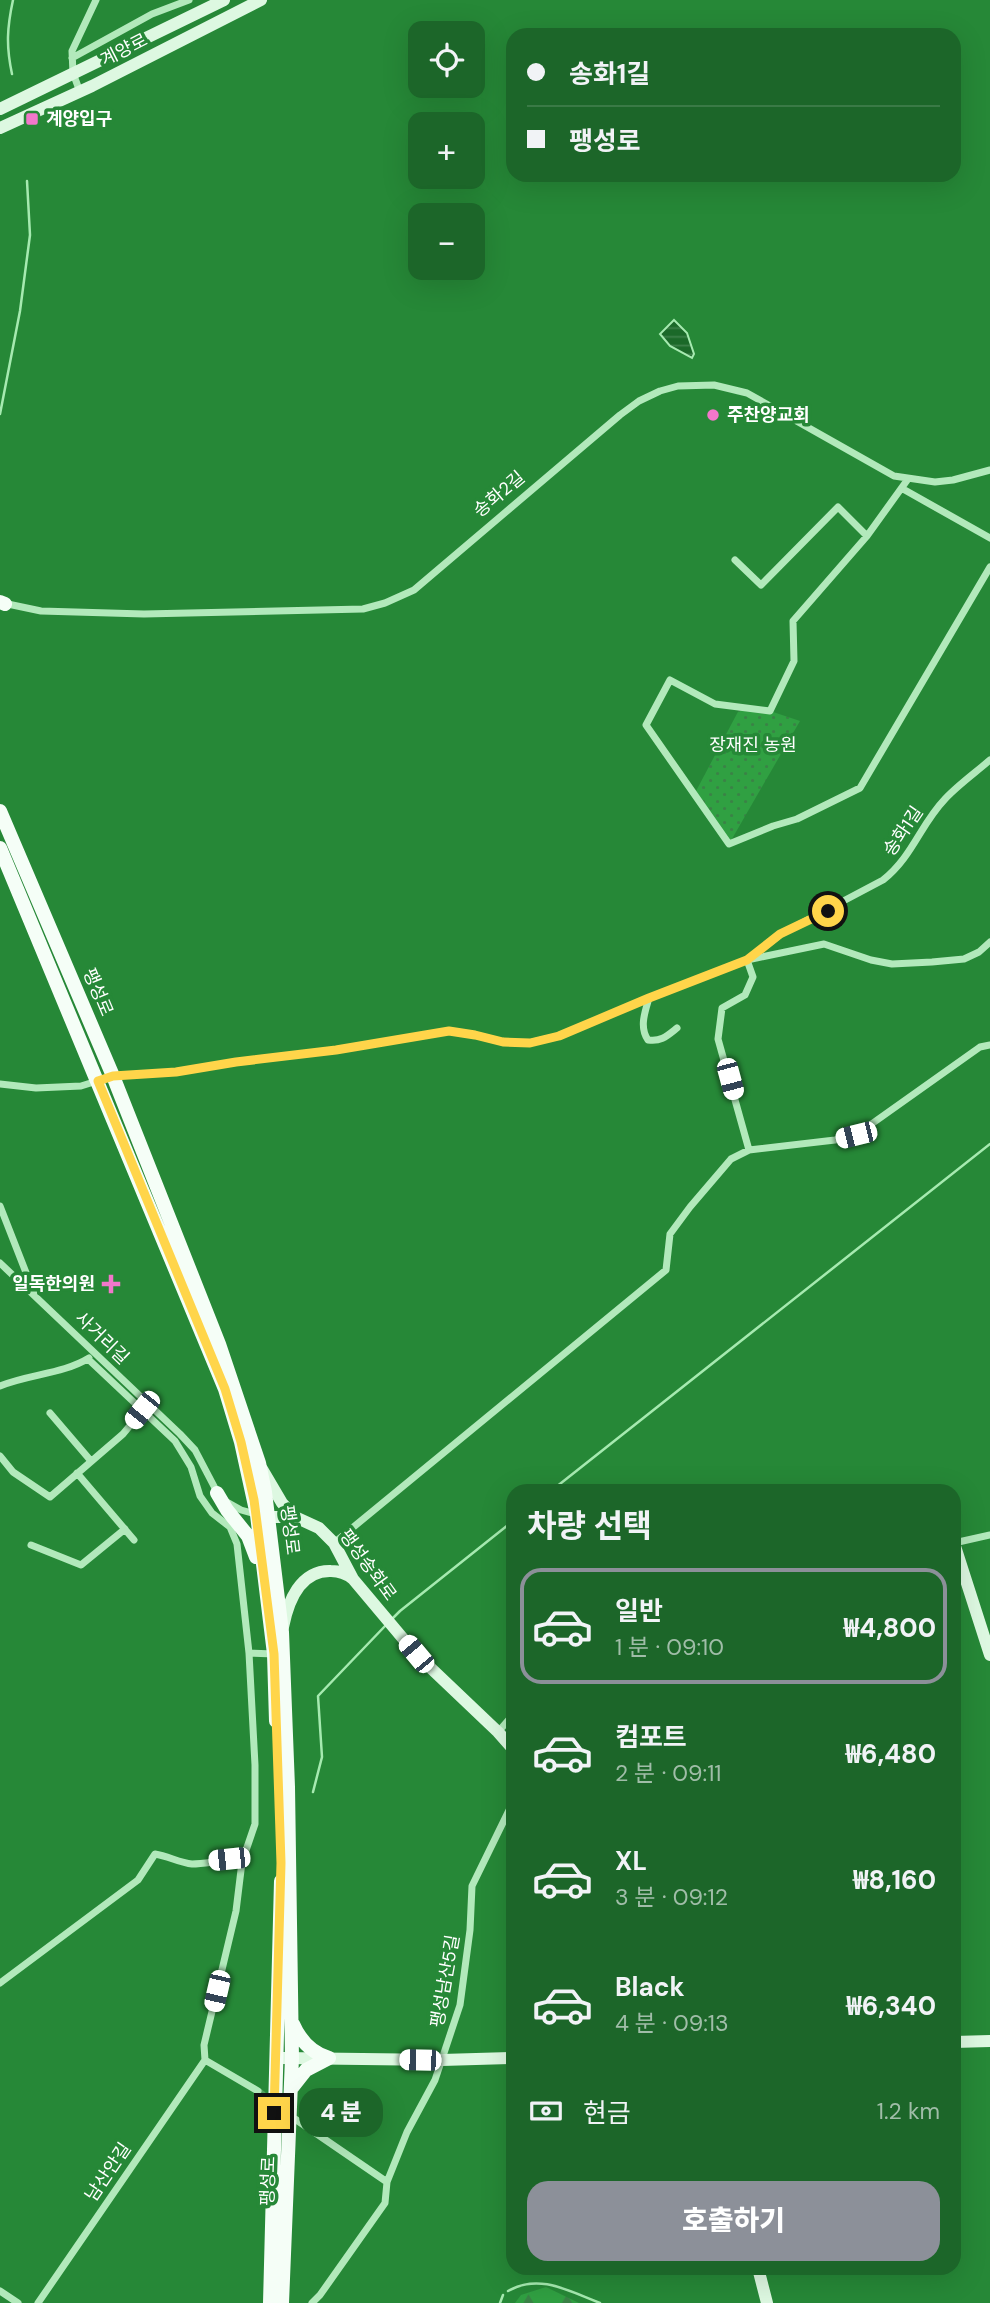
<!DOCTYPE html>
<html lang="ko">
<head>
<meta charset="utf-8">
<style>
	:root { --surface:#1c6629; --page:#256c31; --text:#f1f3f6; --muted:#a0bda8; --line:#3a7a46; --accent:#8c9099 }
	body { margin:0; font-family:"DM Sans","Noto Sans KR",sans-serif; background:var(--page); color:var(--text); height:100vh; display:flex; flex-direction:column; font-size:26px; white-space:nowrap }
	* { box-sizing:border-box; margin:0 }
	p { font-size:23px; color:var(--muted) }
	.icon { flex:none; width:38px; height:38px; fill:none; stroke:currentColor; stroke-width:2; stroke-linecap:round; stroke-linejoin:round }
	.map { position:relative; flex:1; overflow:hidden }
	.side { position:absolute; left:506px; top:1484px; width:455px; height:791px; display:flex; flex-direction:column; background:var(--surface); border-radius:21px; box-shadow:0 7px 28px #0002 }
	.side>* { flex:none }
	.guide { position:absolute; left:506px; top:28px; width:455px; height:154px; border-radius:21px; box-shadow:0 7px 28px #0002; display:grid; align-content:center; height:154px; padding:0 21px; background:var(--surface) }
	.tools { position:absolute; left:408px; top:21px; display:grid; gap:14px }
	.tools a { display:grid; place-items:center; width:77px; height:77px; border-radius:14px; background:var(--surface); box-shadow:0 7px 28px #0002; font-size:35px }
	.end { position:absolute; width:32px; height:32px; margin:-16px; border:9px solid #ffd54a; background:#111; box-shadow:0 0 0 4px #111 }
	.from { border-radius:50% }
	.bubble { position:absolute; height:49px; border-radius:21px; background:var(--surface); box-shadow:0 7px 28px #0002; font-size:23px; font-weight:800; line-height:49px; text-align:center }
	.car { position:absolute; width:21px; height:42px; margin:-21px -10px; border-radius:9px; box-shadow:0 0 5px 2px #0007; background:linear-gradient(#fff 24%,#345 0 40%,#fff 0 76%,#345 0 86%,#fff 0) }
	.guide b { display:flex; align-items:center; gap:24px; height:66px; font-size:26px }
	.guide b+b { border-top:2px solid var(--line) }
	.guide i { width:18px; height:18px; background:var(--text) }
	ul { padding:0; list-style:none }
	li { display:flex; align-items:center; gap:21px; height:116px; margin:0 14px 10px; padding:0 7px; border:4px solid transparent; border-radius:21px }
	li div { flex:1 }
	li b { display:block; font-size:26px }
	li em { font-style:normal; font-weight:800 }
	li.current { border-color:var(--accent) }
	li>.icon { width:63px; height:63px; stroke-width:1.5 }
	h2 { padding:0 21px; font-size:32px; line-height:84px }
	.pay { display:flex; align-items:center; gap:18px; height:77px; padding:0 21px; font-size:26px }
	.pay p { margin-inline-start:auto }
	.button { display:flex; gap:14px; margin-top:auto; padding:14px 21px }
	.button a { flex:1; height:80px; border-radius:21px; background:var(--accent); color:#fff; font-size:28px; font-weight:800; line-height:80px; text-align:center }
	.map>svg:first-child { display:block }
</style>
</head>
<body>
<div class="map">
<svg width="990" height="2303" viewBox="0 0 990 2303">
	<defs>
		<pattern id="forest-firs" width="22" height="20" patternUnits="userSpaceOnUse" patternTransform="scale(1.75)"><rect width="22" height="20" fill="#30a042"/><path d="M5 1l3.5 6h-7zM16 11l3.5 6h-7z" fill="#3a8346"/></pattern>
		<pattern id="park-dots" width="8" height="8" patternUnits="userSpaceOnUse" patternTransform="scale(1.75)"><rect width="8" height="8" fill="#30a042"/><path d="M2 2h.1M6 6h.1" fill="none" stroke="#3a8346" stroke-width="1.8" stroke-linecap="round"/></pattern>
		<pattern id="water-rules" width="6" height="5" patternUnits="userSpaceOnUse" patternTransform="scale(1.75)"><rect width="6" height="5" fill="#1b6929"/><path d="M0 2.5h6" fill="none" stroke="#3d8049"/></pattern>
	</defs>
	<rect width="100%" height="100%" fill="#268837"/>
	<path fill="url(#forest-firs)" d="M546,2287L579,2303H515L521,2295Z"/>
	<path fill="url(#park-dots)" d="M740,708L770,711L800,721L729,844L695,793Z"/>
	<path fill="url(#water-rules)" stroke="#a6eab0" stroke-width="2" d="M674,320L687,333L694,354L692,358L670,346L660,334Z"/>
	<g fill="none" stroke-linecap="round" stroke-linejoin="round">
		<path stroke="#a6eab0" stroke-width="2.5" d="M12,74C6,46 7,28 13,0
			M0,414L20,311L30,235L27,181
			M551,1491L990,1144
			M391,1620L400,1611L513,1521
			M313,1792L322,1757L318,1696L386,1625
			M508,2291C539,2273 569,2291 600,2303
			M500,2303L503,2295"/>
		<path stroke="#51a05f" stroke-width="7" stroke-dasharray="7 3.5" stroke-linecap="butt" d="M258,2091L275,2104"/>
		<path stroke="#b2e9bb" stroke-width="7" d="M72,58L152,14L189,0
			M80,92L73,73L72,51L96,0
			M908,479L867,536L793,621L794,661L770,711L715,704L670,680L646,725L729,844L773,826L797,819L860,788L990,567
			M903,489L990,538
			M735,560L761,585L838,507L867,536
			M3,603L41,611L144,614L363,609L385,603L414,590L620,415L639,401L660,391L678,386L714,385L747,393L894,476L935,482L953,480L990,470
			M649,998C645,1012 639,1027 648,1040C661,1042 667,1036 677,1028
			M0,1084L36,1088L81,1086L113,1076L176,1072L236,1062L336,1050L449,1031L475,1035L503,1042L529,1043L559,1036L649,998L747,960L781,934L883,880C913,856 920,825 945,799C958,785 975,773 990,760
			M749,1150L718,1039L722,1008L745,995L753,977L747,960L824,944L871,960L892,964L932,962L964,959L979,952L990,942
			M0,1206L34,1293
			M0,1263L180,1434L195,1450L217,1492
			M88,1359L175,1441L191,1467L200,1496L212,1513L230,1527L237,1544L249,1653L255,1765V1824L242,1862L236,1911L204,2045L205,2060
			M0,1386C29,1374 63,1374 89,1358
			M50,1413L91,1461
			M0,1456L13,1472L50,1497L123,1434L142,1411
			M77,1473L134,1540
			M225,1501L241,1510L259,1515
			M334,1543L666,1270L670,1234L690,1207L731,1159L749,1150L835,1140L856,1135L980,1047L990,1045
			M954,1543L990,1535
			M31,1545L81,1565L125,1529
			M249,1653L274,1654
			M498,1732L513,1715
			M0,1983L138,1880L155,1854C168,1856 180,1863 192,1864C210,1864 225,1858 242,1862
			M205,2060L258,2091
			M295,2119L387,2182
			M0,2291L18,2303
			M38,2303L205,2060
			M312,2303L320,2295L385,2203L387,2182L407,2132L435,2080L460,2005L470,1930L472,1886L513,1802"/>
		<path stroke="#ddf8e1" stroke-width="12" d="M0,109L224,0
			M0,128L92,86L261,0
			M262,1469L282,1503L295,1517
			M269,1517H295L319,1528L334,1543L353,1579L416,1654L498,1732L513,1749
			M954,1543L990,1655
			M283,1627C288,1602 300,1570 331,1571C340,1571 346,1573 353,1579
			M954,2042L990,2041
			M282,2058L442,2060L513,2058
			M758,2268L767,2303"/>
		<path stroke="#f5fef7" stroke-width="14" d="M0,602L5,604
			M0,811L113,1076L219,1344L259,1463L265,1492L282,1632L288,1787L292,2058L282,2303
			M0,848L225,1389L241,1442L257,1515L274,1654L276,1721
			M217,1493L227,1510L248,1536L256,1557
			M293,2024C300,2040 312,2053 329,2058
			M291,2089L306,2070L329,2058
			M270,2303L281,1881"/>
	</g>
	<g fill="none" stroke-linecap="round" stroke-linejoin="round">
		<path stroke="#ffd54a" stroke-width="9" d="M274,2113L281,1863L274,1654L254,1500L241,1442L225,1389L98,1081L113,1076L176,1072L236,1062L336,1050L449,1031L475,1035L503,1042L530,1043L559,1036L649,998L747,960L780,934L828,911"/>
	</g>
	<g fill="#f277ca" stroke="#268837" stroke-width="2.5">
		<rect x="25" y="112" width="14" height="14" rx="3.5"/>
		<circle cx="713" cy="415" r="7"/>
		<path d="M107.5 1273.5h7v7h7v7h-7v7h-7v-7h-7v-7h7z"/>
	</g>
	<g text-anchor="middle" stroke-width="7" stroke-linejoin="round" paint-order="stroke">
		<g font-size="18" fill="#fff" stroke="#268837">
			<text transform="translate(124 50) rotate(-27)" y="6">계양로</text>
			<text transform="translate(499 494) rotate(-40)" y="6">송화2길</text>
			<text transform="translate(903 831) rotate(-56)" y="6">송화1길</text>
			<text transform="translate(98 992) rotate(67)" y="6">팽성로</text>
			<text transform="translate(102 1338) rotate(44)" y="6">사거리길</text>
			<text transform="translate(290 1530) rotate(83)" y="6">팽성로</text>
			<text transform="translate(368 1565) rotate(54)" y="6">팽성송화로</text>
			<text transform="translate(445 1981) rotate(-80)" y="6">팽성남산5길</text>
			<text transform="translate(108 2172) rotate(-56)" y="6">남산안길</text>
			<text transform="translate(268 2181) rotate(-88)" y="6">팽성로</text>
		</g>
		<g font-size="18" font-weight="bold" fill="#fff" stroke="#268837" text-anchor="start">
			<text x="46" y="125">계양입구</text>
			<text x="727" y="421">주찬양교회</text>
			<text x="95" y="1290" text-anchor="end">일독한의원</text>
		</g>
		<g font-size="18" fill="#fff" stroke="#268837">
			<text x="753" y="751">장재진 농원</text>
		</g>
	</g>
</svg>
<div class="tools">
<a><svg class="icon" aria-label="locate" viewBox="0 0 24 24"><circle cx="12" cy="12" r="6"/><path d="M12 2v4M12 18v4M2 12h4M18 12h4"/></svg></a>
<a>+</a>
<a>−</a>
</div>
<i class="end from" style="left:828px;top:911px"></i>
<i class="end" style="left:274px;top:2113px"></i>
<div class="bubble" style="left:299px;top:2088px;width:84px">4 분</div>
<i class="car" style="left:730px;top:1079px;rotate:165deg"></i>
<i class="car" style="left:856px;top:1135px;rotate:256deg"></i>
<i class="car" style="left:142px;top:1410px;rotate:219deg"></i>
<i class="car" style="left:416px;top:1654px;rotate:320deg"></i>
<i class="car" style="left:229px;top:1859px;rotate:264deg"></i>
<i class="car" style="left:217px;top:1991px;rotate:193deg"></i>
<i class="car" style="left:420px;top:2060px;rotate:271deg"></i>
<div class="guide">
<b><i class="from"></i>송화1길</b>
<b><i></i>팽성로</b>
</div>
<section class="side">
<h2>차량 선택</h2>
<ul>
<li class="current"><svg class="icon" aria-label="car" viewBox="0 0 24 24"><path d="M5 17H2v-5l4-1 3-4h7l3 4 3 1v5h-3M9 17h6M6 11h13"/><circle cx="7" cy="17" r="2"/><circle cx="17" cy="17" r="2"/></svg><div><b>일반</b><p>1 분 · 09:10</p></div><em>₩4,800</em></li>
<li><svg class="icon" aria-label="car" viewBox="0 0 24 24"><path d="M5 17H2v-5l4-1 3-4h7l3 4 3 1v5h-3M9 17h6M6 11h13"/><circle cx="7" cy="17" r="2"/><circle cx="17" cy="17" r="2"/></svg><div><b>컴포트</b><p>2 분 · 09:11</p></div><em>₩6,480</em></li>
<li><svg class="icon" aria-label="car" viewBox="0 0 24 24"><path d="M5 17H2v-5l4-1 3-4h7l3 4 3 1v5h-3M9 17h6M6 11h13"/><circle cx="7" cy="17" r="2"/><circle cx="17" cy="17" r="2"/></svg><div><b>XL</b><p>3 분 · 09:12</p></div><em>₩8,160</em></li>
<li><svg class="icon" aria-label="car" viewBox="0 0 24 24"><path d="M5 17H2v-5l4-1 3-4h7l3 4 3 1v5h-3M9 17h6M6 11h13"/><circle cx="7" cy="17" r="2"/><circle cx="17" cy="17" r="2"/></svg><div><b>Black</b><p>4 분 · 09:13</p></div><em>₩6,340</em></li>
</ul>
<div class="pay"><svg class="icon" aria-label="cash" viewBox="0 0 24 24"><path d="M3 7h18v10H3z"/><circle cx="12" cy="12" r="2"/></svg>현금<p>1.2 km</p></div>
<div class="button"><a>호출하기</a></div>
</section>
</div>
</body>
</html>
